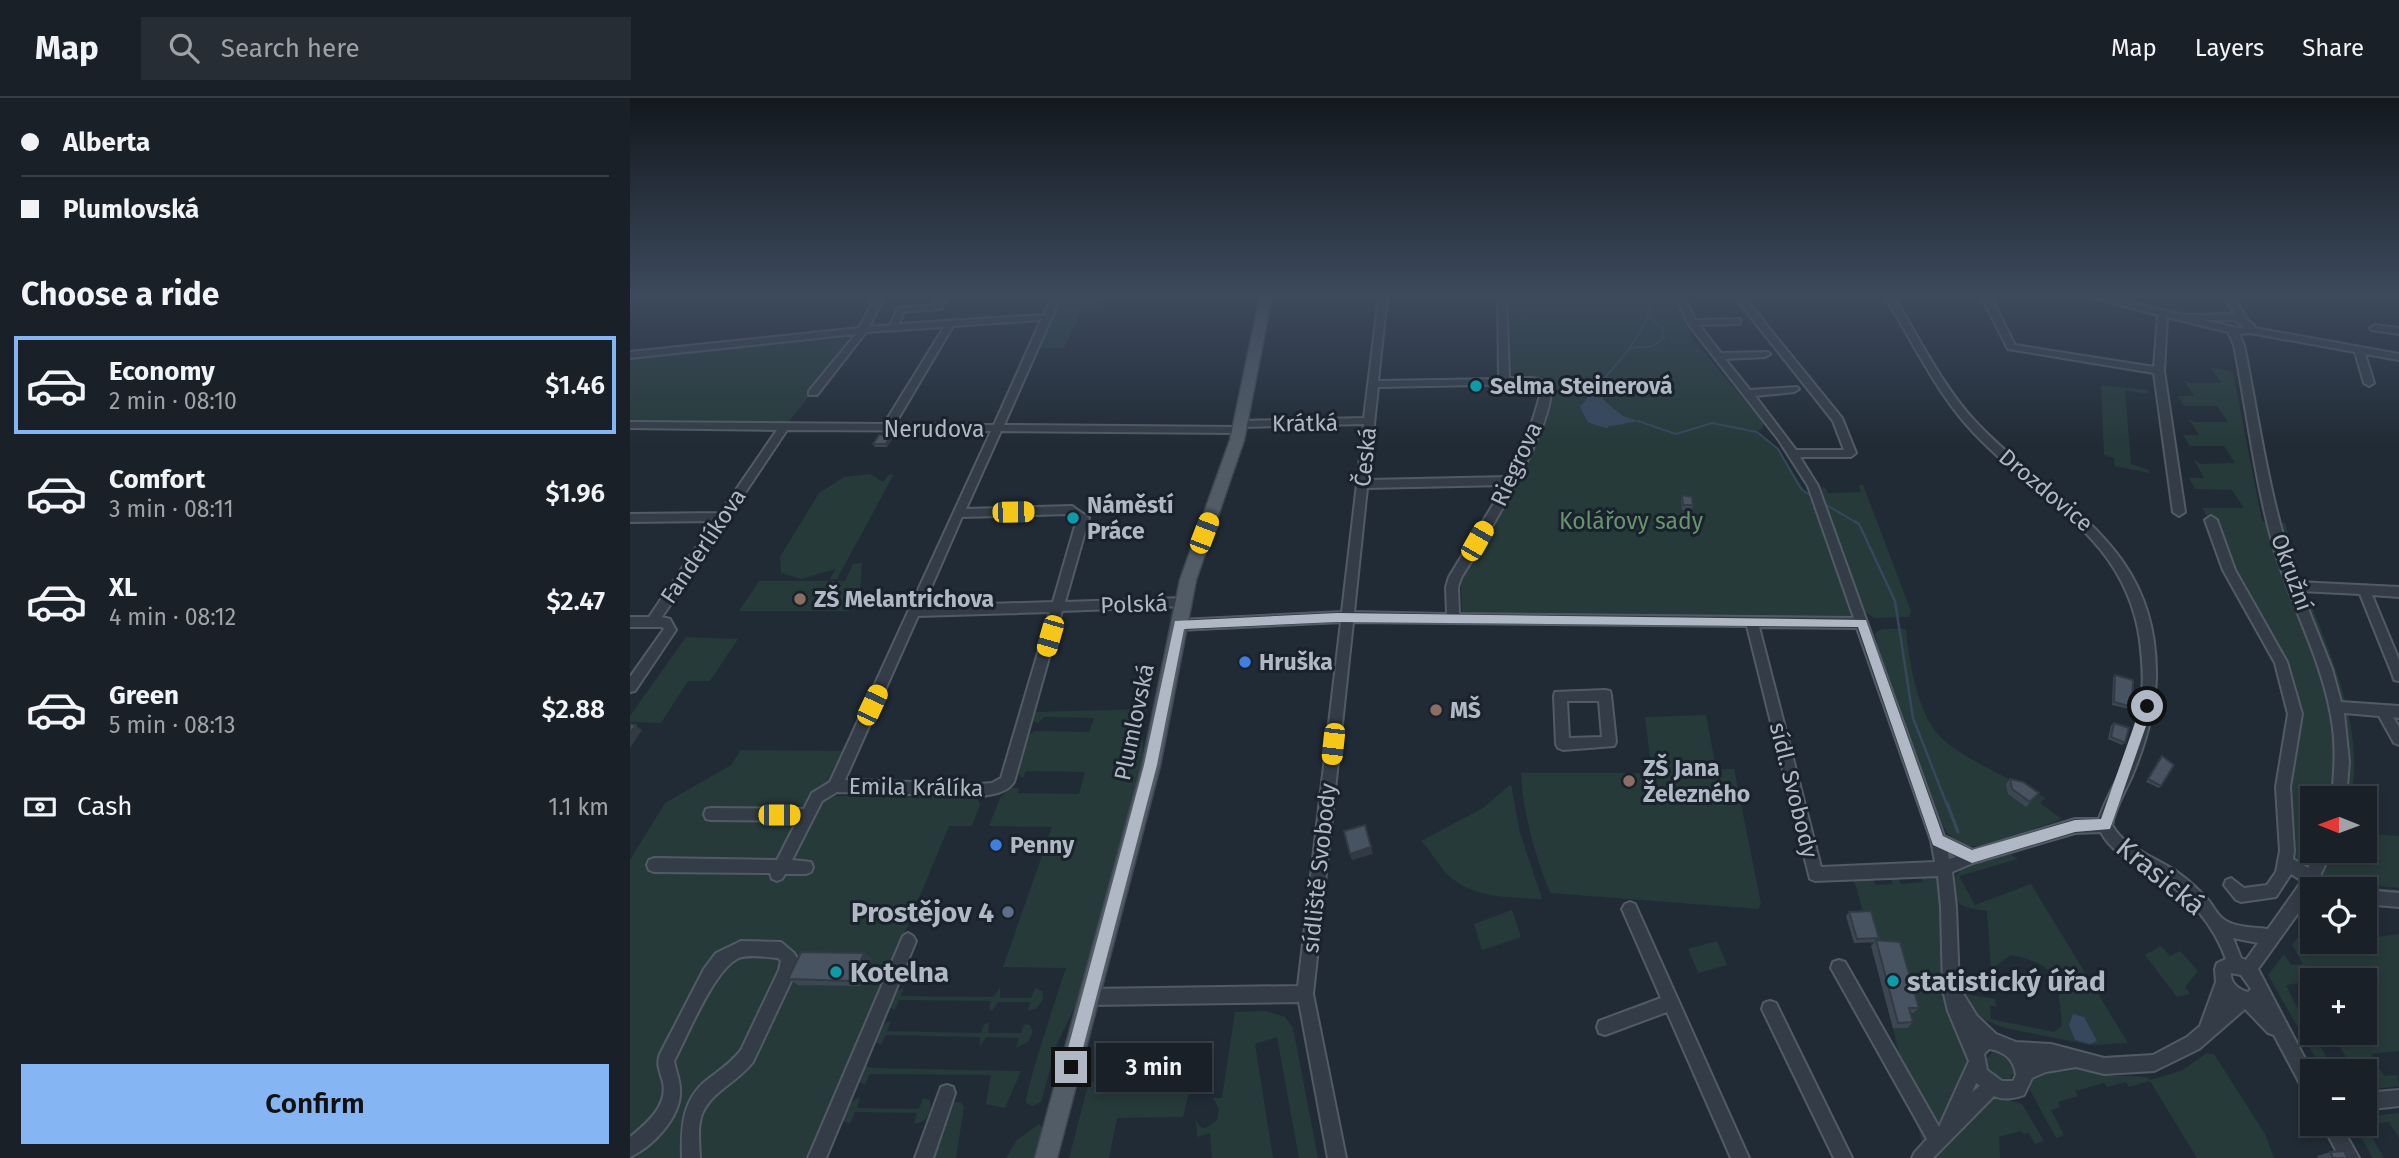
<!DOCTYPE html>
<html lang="en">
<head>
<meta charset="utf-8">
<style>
	:root { --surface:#192028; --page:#262d34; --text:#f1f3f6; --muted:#9fa3a8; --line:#373e45; --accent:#85b6f3 }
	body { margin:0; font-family:"Fira Sans",sans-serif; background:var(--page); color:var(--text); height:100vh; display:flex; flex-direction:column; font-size:26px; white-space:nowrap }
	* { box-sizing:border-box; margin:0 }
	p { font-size:23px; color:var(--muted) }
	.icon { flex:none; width:38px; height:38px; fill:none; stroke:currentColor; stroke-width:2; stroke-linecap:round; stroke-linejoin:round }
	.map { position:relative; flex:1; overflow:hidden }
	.side { display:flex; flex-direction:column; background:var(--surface); width:630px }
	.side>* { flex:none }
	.hud { display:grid; align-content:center; height:154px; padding:0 21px; background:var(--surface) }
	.needle { width:46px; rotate:271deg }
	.fabs { position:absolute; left:1670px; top:688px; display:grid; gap:14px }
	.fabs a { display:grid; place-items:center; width:77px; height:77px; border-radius:0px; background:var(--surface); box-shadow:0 4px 10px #0003,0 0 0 2px var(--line); font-size:35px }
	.end { position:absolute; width:32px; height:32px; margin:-16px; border:9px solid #afb8c4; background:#111; box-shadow:0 0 0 4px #111 }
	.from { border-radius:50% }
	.bubble { position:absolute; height:49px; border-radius:0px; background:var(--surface); box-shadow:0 4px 10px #0003,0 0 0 2px var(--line); font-size:23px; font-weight:600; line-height:49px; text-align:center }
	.car { position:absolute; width:21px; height:42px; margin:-21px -10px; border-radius:9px; box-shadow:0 0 5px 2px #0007; background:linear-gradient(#f5c518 24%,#345 0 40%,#f5c518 0 76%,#345 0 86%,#f5c518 0) }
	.hud b { display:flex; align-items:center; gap:24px; height:66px; font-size:26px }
	.hud b+b { border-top:2px solid var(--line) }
	.hud i { width:18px; height:18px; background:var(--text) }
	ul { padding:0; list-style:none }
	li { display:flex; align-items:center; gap:21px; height:98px; margin:0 14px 10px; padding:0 7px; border:4px solid transparent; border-radius:0px }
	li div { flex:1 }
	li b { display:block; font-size:26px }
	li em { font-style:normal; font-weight:600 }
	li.selected { border-color:var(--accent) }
	li>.icon { width:63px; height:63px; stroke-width:1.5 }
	h2 { padding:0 21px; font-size:32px; line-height:84px }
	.pay { display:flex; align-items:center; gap:18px; height:77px; padding:0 21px; font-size:26px }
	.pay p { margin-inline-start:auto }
	.action { display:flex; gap:14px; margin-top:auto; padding:14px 21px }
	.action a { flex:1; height:80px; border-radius:0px; background:var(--accent); color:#111; font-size:28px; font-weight:600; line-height:80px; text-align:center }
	header { display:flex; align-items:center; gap:42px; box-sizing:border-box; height:98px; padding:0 35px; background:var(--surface); border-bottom:2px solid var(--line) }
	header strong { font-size:33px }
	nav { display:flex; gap:38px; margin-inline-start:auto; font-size:24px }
	.search { width:490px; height:63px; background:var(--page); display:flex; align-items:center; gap:18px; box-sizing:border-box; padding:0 24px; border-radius:0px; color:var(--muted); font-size:26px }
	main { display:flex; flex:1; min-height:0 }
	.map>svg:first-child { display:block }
</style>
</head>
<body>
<header>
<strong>Map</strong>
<div class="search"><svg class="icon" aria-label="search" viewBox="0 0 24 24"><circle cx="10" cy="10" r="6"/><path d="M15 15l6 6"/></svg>Search here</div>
<nav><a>Map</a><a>Layers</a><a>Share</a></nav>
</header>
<main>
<section class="side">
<div class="hud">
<b><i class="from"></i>Alberta</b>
<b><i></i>Plumlovská</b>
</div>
<h2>Choose a ride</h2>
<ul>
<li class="selected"><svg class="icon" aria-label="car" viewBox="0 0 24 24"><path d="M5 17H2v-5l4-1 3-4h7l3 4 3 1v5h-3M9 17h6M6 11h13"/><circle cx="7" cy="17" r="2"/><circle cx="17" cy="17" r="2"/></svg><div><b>Economy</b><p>2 min · 08:10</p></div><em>$1.46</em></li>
<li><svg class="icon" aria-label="car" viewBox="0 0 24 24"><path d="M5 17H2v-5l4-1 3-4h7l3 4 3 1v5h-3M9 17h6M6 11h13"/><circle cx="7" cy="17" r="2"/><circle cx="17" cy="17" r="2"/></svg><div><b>Comfort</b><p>3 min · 08:11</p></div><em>$1.96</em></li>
<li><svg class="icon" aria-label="car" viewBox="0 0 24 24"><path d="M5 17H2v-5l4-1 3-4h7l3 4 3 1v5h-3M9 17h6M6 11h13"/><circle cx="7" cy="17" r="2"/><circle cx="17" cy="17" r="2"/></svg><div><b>XL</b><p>4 min · 08:12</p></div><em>$2.47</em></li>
<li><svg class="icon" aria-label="car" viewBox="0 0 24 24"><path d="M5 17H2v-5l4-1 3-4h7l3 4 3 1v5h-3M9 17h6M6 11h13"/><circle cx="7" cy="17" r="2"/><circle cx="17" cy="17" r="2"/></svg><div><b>Green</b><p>5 min · 08:13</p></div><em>$2.88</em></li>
</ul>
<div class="pay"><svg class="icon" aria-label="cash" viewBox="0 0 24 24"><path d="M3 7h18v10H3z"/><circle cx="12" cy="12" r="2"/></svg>Cash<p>1.1 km</p></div>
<div class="action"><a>Confirm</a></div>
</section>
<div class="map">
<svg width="1769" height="1060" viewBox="0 0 1769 1060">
	<rect width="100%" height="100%" fill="#212b36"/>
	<path fill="#263a3a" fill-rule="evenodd" d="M427,198H475L468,212H452L434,250L403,251Z
		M879,198H1044L1062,240L1134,325L1132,331L1125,333L1148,351L1184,407L1222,521L842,518L832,515L831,483L888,384L918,305L923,279H887L880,275ZM969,290L975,302L993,318L1009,323L979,328L960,326L953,317Z
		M226,239L157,326L0,324V259Z
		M1580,269L1603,274L1632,423L1655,425C1661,443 1665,463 1672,482C1696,549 1736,626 1721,700H1682V752H1734V735L1769,738V790L1696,783L1662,762L1657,686L1670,619L1593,449L1586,425L1578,420L1572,410H1614L1602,392L1565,391L1559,380H1574L1564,362L1571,366L1605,365L1594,348H1560L1553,337H1569L1559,321L1565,324H1598L1587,308H1554L1548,298H1564L1554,282L1559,285H1591Z
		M1471,287L1518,292L1519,296L1495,292L1501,366L1519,372V375L1485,368L1484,360L1474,357Z
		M240,376L253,384L258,377L264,376L207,481H200L205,471L171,481L151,475L150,459L189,395L214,379Z
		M1229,387H1233L1281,513L1279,519L1244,520L1233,512L1189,394L1194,388L1198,395L1231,394Z
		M232,465L230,493L219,513H109L129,483H215L223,466Z
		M1252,531H1276C1279,565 1288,623 1317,645C1344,666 1385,683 1416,700L1410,705L1432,721C1414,727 1352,751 1337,748C1321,744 1315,732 1308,718H1304L1244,546L1247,545L1245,535Z
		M56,539L108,541L80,583H58L31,625L0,624V618Z
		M517,611L512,634L514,665L451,896L427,946L411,1004L402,1008L396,1005C394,996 430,888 436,870L373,869L422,729L359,728L370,700L380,690H389L388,695L449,696L455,674L396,673L393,680L385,673L398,637L405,633L459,634L464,620L414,619L408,625L403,623L405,614Z
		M1076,617L1086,670L1081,671H1104L1131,806L1128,811L920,795C905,756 893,717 891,675H1022L1015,619Z
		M111,652L216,653L194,698L347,699L350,707L342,728H319L181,1060H0V762L35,705L101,667Z
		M881,686L890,735L912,801C878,799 844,801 818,777C807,766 802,754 791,743L853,710Z
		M1377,754L1388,761L1329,778L1345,807L1401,786L1498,945L1461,947L1374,930L1339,915L1332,899L1335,896L1365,901L1366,908H1360L1361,921L1424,934L1432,928C1428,882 1430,867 1381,857L1363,870L1364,886H1362L1357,813C1333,808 1325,812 1322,784L1333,768Z
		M1286,772L1308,779L1340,958C1335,989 1313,1024 1293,1048L1226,788L1218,775L1239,774L1246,787L1263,786L1257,773H1264L1271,786L1293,784Z
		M882,812L891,839L852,852L844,826Z
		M1682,827V844H1697L1703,853L1711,856L1719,851L1715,844H1734V834L1739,840L1769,836V953L1741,956L1754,978L1767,977L1769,988L1734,992V973H1724L1706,942L1688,944L1704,973H1693L1638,877L1654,856L1661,867L1673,866L1662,847L1677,828ZM1682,882H1734V934H1682V929L1674,923L1656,887L1669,885L1682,909Z
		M1087,843L1097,867L1068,875L1058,851Z
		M1531,848L1540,858L1550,853L1568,873L1555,889L1560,896L1547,899L1515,857Z
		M274,889L271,898L363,899L370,890V900H401L405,890L412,893L413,901L407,910L398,913L400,904H368L362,913L359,911L361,903L269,902L265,912L261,910L260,898Z
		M636,913L655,919L663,930L688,1060H669L647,939L625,946L643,1060H582L580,1035L567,1039L566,1022L570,1029L576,1030L587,1022L589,1011L583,1000H592L605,914Z
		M261,923L257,933L351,935L354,926L359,925L358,935H391L394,926L400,927L403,934L398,944L386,950L389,940L356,939L350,949V939L256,937L251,947L244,943L249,928Z
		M1363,954C1375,954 1383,962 1384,974L1380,981L1366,980L1357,971L1356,961Z
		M1577,955L1584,956L1635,1036L1644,1060H1567L1520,983L1499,989L1496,984L1477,989L1474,985L1445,993L1448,998L1428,1004L1430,1009L1421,1012L1434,1037L1426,1040L1400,992L1401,983L1408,973L1443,969L1468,973L1469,977L1517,979L1520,982L1551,973Z
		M232,967L243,970L391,973L375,1010L356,1006L361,977L240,976L235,987L228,983Z
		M562,982L553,1019L487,1020L479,1060H439L459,984Z
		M1361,997L1392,1006L1414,1043L1405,1046L1399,1035L1393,1036L1391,1033L1369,1039L1370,1060H1303Z
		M230,999L227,1010L289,1011L293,1000L300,1002C302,1014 297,1025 284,1026L287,1015L225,1014L220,1026L213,1023L215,1008Z
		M325,1004H331L334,1009L326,1060H300L320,1008Z
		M1769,1015V1040L1759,1024L1735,1027L1754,1060H1743L1723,1026H1734V1019Z
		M409,1026L414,1031L406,1060H376L387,1042Z"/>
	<path fill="#35485d" d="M967,288L974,302L993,318L1009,323C987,326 956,339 951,308Z
		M1443,916L1454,919L1467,943L1460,946L1445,942L1439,927Z"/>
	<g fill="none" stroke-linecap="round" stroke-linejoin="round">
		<path stroke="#35485d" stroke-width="2" d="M1000,250L1023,248L1034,240L1032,229L1018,219
			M958,300C982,269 1018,239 1022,198
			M951,308L959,324L977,329
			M1008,323L1046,336L1082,325L1127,334L1148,351L1171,391L1184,400
			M1193,405L1227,425"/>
		<path stroke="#35485d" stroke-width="2.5" d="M1224,423L1229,426L1265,503L1283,620L1317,707"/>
		<path stroke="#35485d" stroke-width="3.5" d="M1317,705L1328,734
			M1716,790L1731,791
			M1734,791L1769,794"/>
		<g stroke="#525b65" stroke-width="4">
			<path id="minor" d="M246,198H255L239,229L260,227L268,210L304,207L310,198H319L310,211L274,214L269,226L414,217L422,198H431L374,327L607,329L605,326L610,323L734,320L749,198H757L748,283L869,281L868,198H876L879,280H902L919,284C934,315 850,449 831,480L828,489L829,516L1224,520L1178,388L1148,341L1059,227L1045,198H1054L1065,222L1110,221V225L1107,226L1069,227L1091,255L1138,254L1140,256L1135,259L1095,261L1120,292L1167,289L1169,291L1164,294L1125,298L1166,352H1214L1203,323L1104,198H1113L1212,320L1226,355L1221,359H1170L1188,388L1314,738L1343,752L1445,721H1469C1474,705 1482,692 1489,677C1500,651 1509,623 1512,595C1514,577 1512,560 1510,542C1494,431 1399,400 1334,324C1302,286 1281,240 1254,198H1263C1289,239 1311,286 1344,322C1423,407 1529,443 1526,580C1525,613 1515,647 1502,678C1495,694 1485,709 1482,727C1495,751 1526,759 1547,774C1558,782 1569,792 1579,803C1583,808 1587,816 1592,820C1603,830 1625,829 1638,831L1672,783L1661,776L1646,799L1611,804L1606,802L1594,787L1596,782L1601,780L1614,790L1637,787L1646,774L1650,753L1646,689L1658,616L1645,565L1593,472L1575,422L1581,418L1587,422L1605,472L1657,564L1672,616L1660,689L1664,753L1663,761L1678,770L1687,752H1702L1690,778L1704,786L1706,791H1682L1679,800L1628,871L1682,974V999L1676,997L1644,937L1638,935L1615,911L1569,951L1524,973L1474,976L1446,969L1416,974L1402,980L1394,997C1385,1001 1373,1002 1364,998L1303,1060H1282L1285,1054L1297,1041L1201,870L1203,864L1209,862L1215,864L1309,1029L1339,963L1318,913L1313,892L1311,809L1308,778L1185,783L1180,781L1117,528L723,524L683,896L716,1060H698L669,904L459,907L453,905L451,899L453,893L459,891L668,888L711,524L549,532L545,530L543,527L545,524L549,522L712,514L734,326L612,329L614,332L609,335L371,333L336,411L442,408L459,420L435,504L553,500L559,505L557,508L432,513L384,684C377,695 361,697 349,698L207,694L192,703L162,762L181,764L183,769L181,774L176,776H155L152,781L147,783L142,781L140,775L24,774L19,772L17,767L19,762L24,760L147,762L167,723L81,722L76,721L74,716L76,711L81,710L174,711L182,695L200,684L361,333L157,332L32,519L40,521L46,532L5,593L0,594V579L34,531L32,529H0V519H19L84,423L0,424V416L90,415L147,332L0,330V324L254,326L314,229L236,234L187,297H179V293L226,236L0,260V254L229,230ZM411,222L364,327L265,326L323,228ZM902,286L912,289C905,321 893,350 878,379L738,382L748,289ZM875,387L819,479L816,489L817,516L724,514L737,390ZM440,416L447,421L423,504L293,508L332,419ZM420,514L371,680L362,685L349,686L215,682L288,518ZM1129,529L1227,530L1301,742L1305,764L1191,769ZM1471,734C1483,758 1510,766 1531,780C1560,799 1584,828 1596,861L1587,865L1585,871L1586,884L1570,928L1557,939L1523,957L1474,960L1421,946L1386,944L1366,936L1347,918L1329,889L1326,809L1322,774L1343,765L1445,735ZM1318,754L1326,759L1319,761ZM1603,840L1628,845L1616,862L1611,860ZM1601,875L1611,877L1621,891L1618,894C1609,892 1600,885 1601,875ZM1359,951C1374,953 1384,961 1386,977L1383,983H1372L1357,972L1354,956ZM1346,985L1350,988L1342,994Z
				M1351,198H1360L1385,247L1524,269L1528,217L1457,198H1473L1554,217L1605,216L1594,198H1603L1617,222L1624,227L1625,230L1769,256V262L1735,256L1744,285L1739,288L1734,285L1725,254L1620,235L1609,236L1614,247C1630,327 1640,407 1668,484L1769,489V499L1742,497L1769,562V583L1764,582L1763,578L1730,496L1671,493L1702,571L1711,604L1769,608V620L1763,619L1769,629V647L1764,645L1749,618L1714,615L1719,664L1716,700H1702C1704,677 1706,654 1703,630C1695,566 1661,509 1643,447C1625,382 1617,314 1604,247L1598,234L1537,219L1534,273L1555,414L1549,418L1543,414L1524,275L1378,251ZM1572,222H1604L1615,229L1608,230Z
				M1745,227L1769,230V236L1742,232L1740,230Z
				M975,592L980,593L981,597L986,644L984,648L933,652L928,650L926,646L924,598L925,594ZM937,603H969L972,639L939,640Z
				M1734,792L1769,795V809L1734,806Z
				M1000,804L1005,806L1119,1060H1101L1037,914L975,937L969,935L967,929L969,923L1031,900L992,811L995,806Z
				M278,835L283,838L286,843L196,1060H178L273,838Z
				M111,843L151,844L164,855L167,860L163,879L123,964C116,973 107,980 98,987C66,1011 68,1023 70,1060H52C51,1029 52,1001 78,981C90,972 102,964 111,952L149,872L151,863L148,860C136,859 119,856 109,860C84,871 58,937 44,963C46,974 51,984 50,996C49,1021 22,1049 0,1059V1039C17,1025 38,1008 33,984C30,973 26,966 30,956L74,871L86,855Z
				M1140,903L1146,905L1222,1060H1204L1132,911L1134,905Z
				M317,987L323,989L325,995L303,1060H285L311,989Z
				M1769,992V1008L1734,1012V995Z
				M1692,1026H1710L1729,1060H1710Z"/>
		</g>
		<g stroke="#3e4651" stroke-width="3">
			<path id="major" d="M630,198H642L614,342L566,482L530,668L427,1060H405L512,668L550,482L600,342Z"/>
		</g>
		<use href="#minor" fill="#343d47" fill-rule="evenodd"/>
		<use href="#major" fill="#525c67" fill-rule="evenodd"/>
	</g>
	<path fill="#3d4753" d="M731,198H742L741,200H731Z
		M261,337L263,340L257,349H245L243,346Z
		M1052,397L1063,407L1062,413L1052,412L1051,403Z
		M1485,577L1502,609L1500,611L1482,607L1483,580Z
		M1484,625L1495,645L1492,647L1478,641L1481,627Z
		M1532,658L1531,688L1529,690L1516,684L1529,661Z
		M1380,681L1409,695L1396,709L1378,696L1376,686Z
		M1219,814L1249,840L1247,842L1289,910L1283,915H1280L1283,924L1277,930H1263L1241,848L1245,844L1224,845L1216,818Z
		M234,855L243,861L231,888L168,887L158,881Z
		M1700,1054L1718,1060H1688L1687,1058Z"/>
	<path fill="#323a43" d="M261,337L263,340L257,349L256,346Z
		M6,627L12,632L0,650V635Z
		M741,749L743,756L722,762L720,756Z
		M234,855L243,861L231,888L222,883Z"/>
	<path fill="#475360" stroke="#323a43" stroke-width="2" d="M249,337H261L256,346H243Z
		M1052,397L1062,399L1063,407H1053Z
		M1485,577L1503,582L1502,609L1484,604Z
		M1484,625L1499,630L1495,645L1481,639Z
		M0,626L6,627L0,635Z
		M1532,658L1544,667L1531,688L1518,681Z
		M1380,681L1393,684L1409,695L1400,704L1382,691Z
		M735,727L741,749L720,756L714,733Z
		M1241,813L1249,840L1227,841L1219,814Z
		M1246,842L1270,844L1289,910H1279L1283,924L1268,925Z
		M171,854L234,855L222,883L158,881Z
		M1714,1053L1718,1060H1703L1700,1054Z"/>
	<linearGradient id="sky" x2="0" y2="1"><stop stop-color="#12181e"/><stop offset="0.57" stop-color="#3d4a5d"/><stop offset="1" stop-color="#3d4a5d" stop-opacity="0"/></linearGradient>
	<rect width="1769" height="347" fill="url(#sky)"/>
	<path fill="#afb8c4" d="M707,515L1236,522L1313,738L1342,752L1445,722L1471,721L1511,608L1517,603L1523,608L1480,731L1445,734L1342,765L1303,747L1228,529L707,524L554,531L527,667L448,969L441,976L435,974L433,969L514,667L545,523Z"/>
	<g fill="#0f9aa8" stroke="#1a222c" stroke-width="2.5">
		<circle cx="846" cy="288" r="7"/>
		<circle cx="443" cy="420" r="7"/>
		<circle cx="206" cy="874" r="7"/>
		<circle cx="1263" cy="883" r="7"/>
	</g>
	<g fill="#8d6e63" stroke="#1a222c" stroke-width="2.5">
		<circle cx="170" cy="501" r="7"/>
		<circle cx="806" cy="612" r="7"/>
		<circle cx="999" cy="683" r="7"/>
	</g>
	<g fill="#3f7fe0" stroke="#1a222c" stroke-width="2.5">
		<circle cx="615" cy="564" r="7"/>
		<circle cx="366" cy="747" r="7"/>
	</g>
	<circle fill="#5c6f8a" stroke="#1a222c" stroke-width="2.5" cx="378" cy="814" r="7"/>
	<g text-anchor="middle" stroke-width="6" stroke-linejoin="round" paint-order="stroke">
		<g font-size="23" font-weight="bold" fill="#afb8c4" stroke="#1a222c" text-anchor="start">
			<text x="860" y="296">Selma Steinerová</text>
			<text x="457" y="415">Náměstí<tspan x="457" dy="26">Práce</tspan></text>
			<text x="184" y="509">ZŠ Melantrichova</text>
			<text x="629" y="572">Hruška</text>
			<text x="820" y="620">MŠ</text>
			<text x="1013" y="678">ZŠ Jana<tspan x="1013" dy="26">Železného</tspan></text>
			<text x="380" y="755">Penny</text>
		</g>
		<g font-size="23" fill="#afb8c4" stroke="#1a222c">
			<text transform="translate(675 325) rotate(-1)" y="8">Krátká</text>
			<text x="304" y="339">Nerudova</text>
			<text transform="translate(735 359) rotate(-84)" y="8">Česká</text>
			<text transform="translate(886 366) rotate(-65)" y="8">Riegrova</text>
			<text transform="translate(1416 392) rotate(40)" y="8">Drozdovice</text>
			<text transform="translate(73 448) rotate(-56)" y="8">Fanderlíkova</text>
			<text transform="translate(1662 474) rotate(70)" y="8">Okružní</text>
			<text transform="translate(504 506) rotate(-2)" y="8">Polská</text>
			<text transform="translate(504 624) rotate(-78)" y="8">Plumlovská</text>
			<text transform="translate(286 689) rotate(1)" y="8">Emila Králíka</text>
			<text transform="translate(1164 692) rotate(76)" y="8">sídl. Svobody</text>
			<text transform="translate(689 770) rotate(-84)" y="8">sídliště Svobody</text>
		</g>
		<g font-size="23" fill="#68936f" stroke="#1a222c">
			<text x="1001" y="431">Kolářovy sady</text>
		</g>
		<g font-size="28" fill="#afb8c4" stroke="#1a222c">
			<text transform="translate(1531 778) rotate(39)" y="10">Krasická</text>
		</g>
		<g font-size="28" font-weight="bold" fill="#afb8c4" stroke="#1a222c" text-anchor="start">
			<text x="364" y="824" text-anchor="end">Prostějov 4</text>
			<text x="220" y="884">Kotelna</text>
			<text x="1277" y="893">statistický úřad</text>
		</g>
	</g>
</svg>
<div class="fabs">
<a><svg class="needle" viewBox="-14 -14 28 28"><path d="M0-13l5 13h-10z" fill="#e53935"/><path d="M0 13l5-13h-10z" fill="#9fa3a8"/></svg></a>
<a><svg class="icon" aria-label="locate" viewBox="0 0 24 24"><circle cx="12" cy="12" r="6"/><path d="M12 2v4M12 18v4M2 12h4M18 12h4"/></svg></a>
<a>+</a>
<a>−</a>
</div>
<i class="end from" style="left:1517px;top:608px"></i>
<i class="end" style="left:441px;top:969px"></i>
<div class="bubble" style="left:466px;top:945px;width:116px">3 min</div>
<i class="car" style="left:383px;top:414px;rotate:89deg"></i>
<i class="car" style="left:574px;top:435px;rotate:21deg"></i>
<i class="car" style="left:847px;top:443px;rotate:30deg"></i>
<i class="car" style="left:420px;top:538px;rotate:196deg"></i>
<i class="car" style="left:242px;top:607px;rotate:25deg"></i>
<i class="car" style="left:703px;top:646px;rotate:186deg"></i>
<i class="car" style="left:149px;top:717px;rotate:90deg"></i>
</div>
</main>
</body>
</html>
